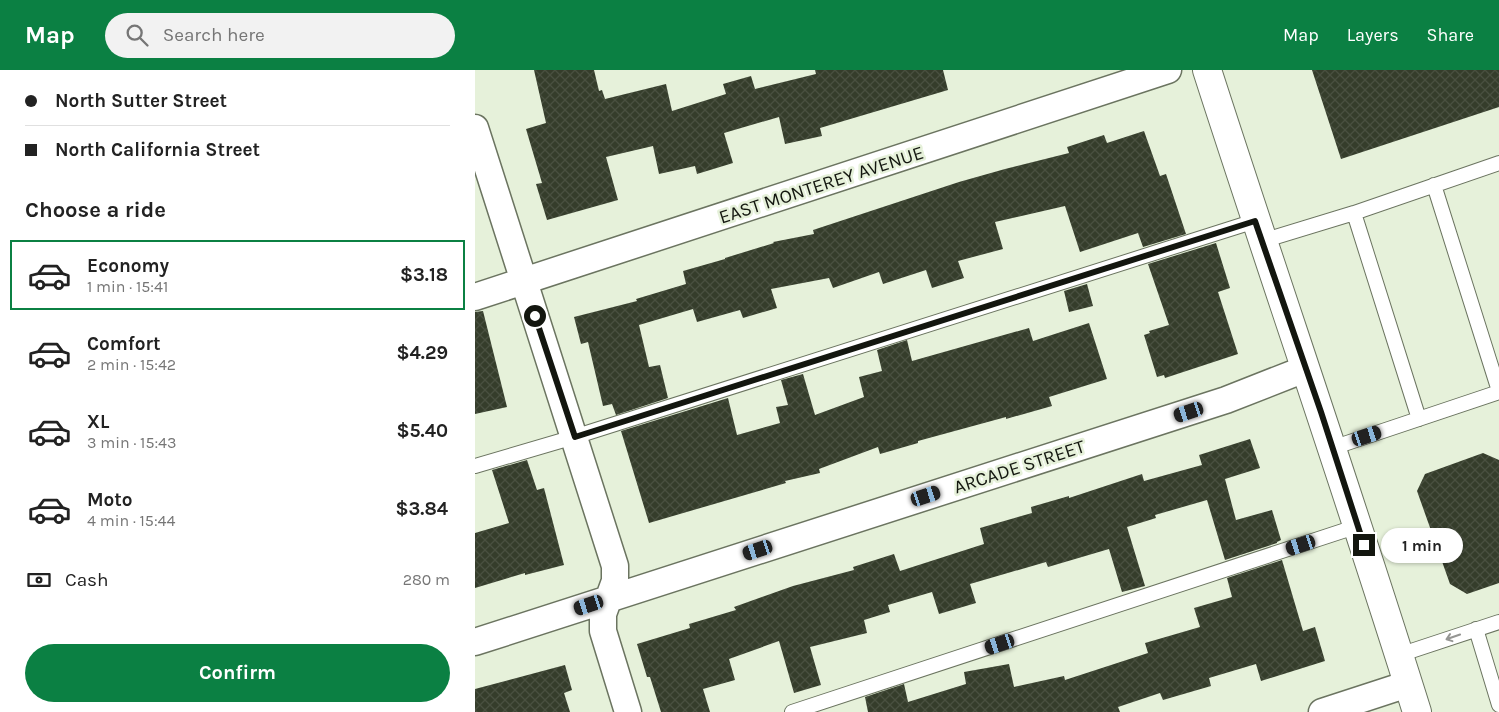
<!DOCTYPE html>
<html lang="en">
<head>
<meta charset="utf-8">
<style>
	:root { --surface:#fff; --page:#f2f2f2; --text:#222; --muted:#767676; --line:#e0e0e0; --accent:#0b8043 }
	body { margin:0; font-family:Karla,sans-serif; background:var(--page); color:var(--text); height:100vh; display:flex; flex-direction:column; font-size:19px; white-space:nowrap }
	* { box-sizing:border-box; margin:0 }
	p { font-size:16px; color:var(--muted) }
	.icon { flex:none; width:28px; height:28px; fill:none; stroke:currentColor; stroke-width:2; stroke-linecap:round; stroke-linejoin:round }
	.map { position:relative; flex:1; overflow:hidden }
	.panel { display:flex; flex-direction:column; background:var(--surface); width:475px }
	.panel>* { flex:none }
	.top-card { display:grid; align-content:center; height:110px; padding:0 25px; background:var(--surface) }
	.end { position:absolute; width:22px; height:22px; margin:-11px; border:6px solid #13160f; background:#fff; box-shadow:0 0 0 2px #fff }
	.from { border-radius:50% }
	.bubble { position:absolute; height:35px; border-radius:18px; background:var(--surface); box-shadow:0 1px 4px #0004; font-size:16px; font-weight:700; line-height:35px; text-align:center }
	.car { position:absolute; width:15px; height:30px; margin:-15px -8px; border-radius:6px; box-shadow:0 0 4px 1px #0007; background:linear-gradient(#222 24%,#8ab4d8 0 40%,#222 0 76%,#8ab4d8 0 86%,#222 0) }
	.top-card b { display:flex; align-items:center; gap:18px; height:48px; font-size:19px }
	.top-card b+b { border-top:1px solid var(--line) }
	.top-card i { width:12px; height:12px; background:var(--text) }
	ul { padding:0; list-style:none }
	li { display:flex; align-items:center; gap:15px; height:70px; margin:0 10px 8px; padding:0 15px; border:2px solid transparent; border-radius:0px }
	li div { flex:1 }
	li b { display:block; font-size:19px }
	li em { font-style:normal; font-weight:700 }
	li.on { border-color:var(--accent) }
	li>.icon { width:45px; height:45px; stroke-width:1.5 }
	h2 { padding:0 25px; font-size:22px; line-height:60px }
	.pay { display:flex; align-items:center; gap:12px; height:55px; padding:0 25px; font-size:19px }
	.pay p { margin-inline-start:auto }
	.button { display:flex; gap:10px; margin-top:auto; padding:10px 25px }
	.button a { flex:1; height:58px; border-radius:30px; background:var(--accent); color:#fff; font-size:20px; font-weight:700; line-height:58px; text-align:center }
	header { display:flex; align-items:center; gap:30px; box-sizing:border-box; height:70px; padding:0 25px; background:var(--accent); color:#fff }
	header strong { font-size:24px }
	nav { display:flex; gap:28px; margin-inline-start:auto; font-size:18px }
	.search { width:350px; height:45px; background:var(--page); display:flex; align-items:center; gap:12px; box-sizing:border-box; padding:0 18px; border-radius:28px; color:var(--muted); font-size:19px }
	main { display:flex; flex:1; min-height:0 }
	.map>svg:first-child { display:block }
</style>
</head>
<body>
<header>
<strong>Map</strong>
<div class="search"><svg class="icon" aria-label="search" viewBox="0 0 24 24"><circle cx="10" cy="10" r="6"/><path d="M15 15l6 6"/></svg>Search here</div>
<nav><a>Map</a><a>Layers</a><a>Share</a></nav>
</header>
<main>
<section class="panel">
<div class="top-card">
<b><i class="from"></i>North Sutter Street</b>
<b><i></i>North California Street</b>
</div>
<h2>Choose a ride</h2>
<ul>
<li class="on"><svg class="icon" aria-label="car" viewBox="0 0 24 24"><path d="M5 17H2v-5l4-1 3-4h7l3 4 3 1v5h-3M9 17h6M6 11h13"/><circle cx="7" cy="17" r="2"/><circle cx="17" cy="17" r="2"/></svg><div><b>Economy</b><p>1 min · 15:41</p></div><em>$3.18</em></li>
<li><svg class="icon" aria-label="car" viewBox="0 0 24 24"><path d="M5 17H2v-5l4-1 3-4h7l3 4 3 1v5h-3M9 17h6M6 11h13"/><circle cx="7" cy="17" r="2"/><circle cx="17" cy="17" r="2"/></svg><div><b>Comfort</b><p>2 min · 15:42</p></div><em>$4.29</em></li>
<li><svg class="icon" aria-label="car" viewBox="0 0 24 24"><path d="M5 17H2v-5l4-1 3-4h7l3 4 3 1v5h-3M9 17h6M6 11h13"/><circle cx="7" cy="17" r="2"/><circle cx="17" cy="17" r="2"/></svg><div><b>XL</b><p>3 min · 15:43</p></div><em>$5.40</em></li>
<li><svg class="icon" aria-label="car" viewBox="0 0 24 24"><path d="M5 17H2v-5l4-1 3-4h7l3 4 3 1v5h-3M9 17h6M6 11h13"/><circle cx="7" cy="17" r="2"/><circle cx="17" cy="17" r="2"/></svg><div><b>Moto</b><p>4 min · 15:44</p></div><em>$3.84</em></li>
</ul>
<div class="pay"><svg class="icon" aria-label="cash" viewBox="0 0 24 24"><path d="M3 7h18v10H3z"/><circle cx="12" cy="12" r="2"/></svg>Cash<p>280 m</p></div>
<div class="button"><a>Confirm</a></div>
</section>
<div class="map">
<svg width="1024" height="642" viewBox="0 0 1024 642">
	<defs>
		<pattern id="building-cross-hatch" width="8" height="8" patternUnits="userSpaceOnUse" patternTransform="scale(1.25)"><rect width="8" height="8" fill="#353d2b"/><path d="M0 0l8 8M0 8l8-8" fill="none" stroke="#495040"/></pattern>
	</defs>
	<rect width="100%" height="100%" fill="#e6f1da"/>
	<path fill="url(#building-cross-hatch)" d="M59,0H119L124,21L127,20L130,29L191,14L197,41L251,24L248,14L276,6L280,19L341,4L340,0H468L473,20L345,58L347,66L310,74L304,47L249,63L258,93L222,104L220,96L184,104L178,76L131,87L143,130L72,150L61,114L67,113L51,59L71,53Z
		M837,0H1024V37L866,89Z
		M669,61L685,106L691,104L711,164L668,177L663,163L605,182L590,136L520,152L528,179L483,191L489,208L457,218L451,200L408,214L404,202L358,218L354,208L296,219L302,238L268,248L265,240L222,252L218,239L164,255L174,297L185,295L193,328L141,345L137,334L128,336L113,272L106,274L99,247L162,231L161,229L211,214L208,201L250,189V188L299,173L298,172L339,164L338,160L484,112L530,99L594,83L592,77L629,65L632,73Z
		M741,173L755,218L743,222L763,284L690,308L689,305L682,307L669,265L675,263L674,261L694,255L673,194Z
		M612,214L618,236L594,242L589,221Z
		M8,241L32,337L0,344V242Z
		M614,253L632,309L574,327L577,336L531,349V347L443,371V373L405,384L403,377L344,399L345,403L310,411L311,413L174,453L146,361L253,328L262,365L305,353L301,337L313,335L306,310L328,304L340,345L389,327L384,307L407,301L402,280L432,270L437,291L554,258L558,271Z
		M775,369L785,398L750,409L761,450L797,440L806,470L802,472V473L750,490L732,430L680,445L681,448L652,457L670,516L647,522L634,479L573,497L571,492L495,514L501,533L464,544L457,522L413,535L415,542L389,550L392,563L335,577L346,615L319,623L304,571L254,589L260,610L228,619L235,642H186L175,607H172L162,574L215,558L214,554L261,540L259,537L318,516L379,500L378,497L419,484L425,501L509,474L505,458L557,443L556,437L594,426V428L667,404L669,411L727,395L724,385Z
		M1008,383L1024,390V513L992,524L975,514L942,421L950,404Z
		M52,390L62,420L69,418L89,495L50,505V503L0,518V463L34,453L17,400Z
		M807,490L828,561L840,557L850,591L786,611L781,594L734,608L736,616L688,630L685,623L643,637L645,642H393L390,627L429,614L433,632L491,614L489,602L534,594L539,617L589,606L590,610L673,583L670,573L725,557L719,538L757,527L752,508Z
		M90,595L97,620L89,623L95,642H0V619Z"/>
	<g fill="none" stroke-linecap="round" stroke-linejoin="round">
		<g stroke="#6b7460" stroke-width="16">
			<path id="service" d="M959,115L1024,321
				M787,171L879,143
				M944,349L879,143L1024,93
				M857,378L1024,322
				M0,396L99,367L780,151
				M1001,559L1024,635
				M924,585L1024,552
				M317,642L883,456"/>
		</g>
		<g stroke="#6b7460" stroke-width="29">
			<path id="minor" d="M0,58L140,496V511L128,544V561L153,642
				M0,227L693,0
				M0,572L751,330L830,299
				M847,642L933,614"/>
		</g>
		<g stroke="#6b7460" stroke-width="30">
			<path id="tertiary" d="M732,0C801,214 875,427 942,642"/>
		</g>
		<use href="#service" stroke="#fff" stroke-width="14"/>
		<use href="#minor" stroke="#fff" stroke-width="26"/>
		<use href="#tertiary" stroke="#fff" stroke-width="28"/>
	</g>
	<defs><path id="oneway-shaft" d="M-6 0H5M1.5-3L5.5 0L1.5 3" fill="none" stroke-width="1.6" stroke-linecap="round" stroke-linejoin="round" transform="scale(1.25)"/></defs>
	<use stroke="#959693" href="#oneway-shaft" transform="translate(978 567) rotate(161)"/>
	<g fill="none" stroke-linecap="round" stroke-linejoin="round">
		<path stroke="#13160f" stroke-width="6" d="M60,246L100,367L780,151L846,342L889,475"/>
	</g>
	<g text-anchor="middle" stroke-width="5" stroke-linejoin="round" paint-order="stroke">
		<g font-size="19" fill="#13160f" stroke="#e6f1da">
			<text transform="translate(346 114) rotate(-18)" y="7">EAST MONTEREY AVENUE</text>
			<text transform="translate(544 396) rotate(-18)" y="7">ARCADE STREET</text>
		</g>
	</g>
</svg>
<i class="end from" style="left:60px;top:246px"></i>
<i class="end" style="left:889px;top:475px"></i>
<div class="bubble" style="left:906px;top:458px;width:82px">1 min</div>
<i class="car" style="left:714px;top:342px;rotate:252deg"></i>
<i class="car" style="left:892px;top:366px;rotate:72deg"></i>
<i class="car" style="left:451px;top:426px;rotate:72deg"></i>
<i class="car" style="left:826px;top:475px;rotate:252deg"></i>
<i class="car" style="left:283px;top:480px;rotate:252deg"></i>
<i class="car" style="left:114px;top:535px;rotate:252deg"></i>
<i class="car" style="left:525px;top:574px;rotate:252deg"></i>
</div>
</main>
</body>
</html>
